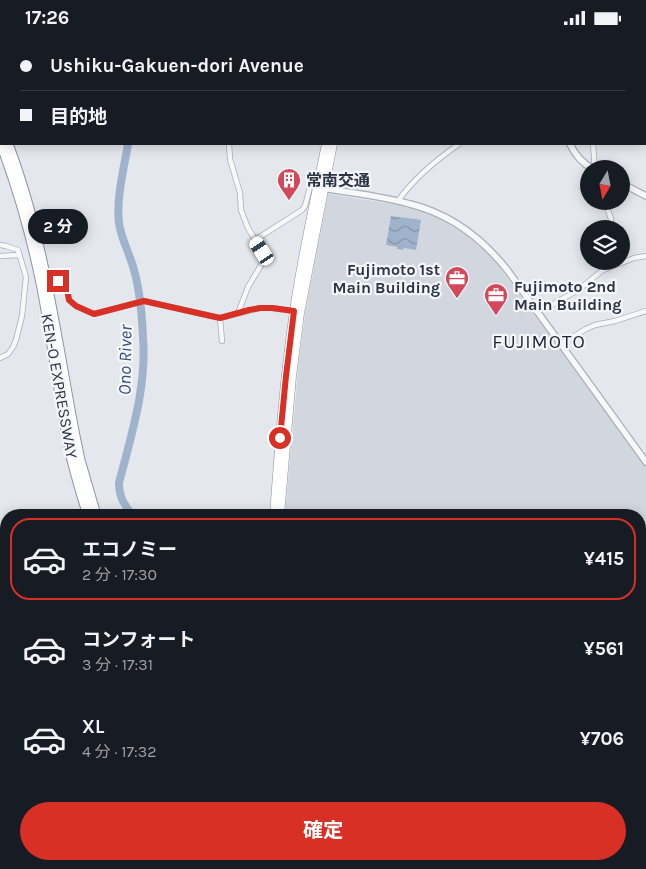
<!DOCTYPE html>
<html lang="ja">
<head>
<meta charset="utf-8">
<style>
	:root { --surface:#171b24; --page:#20242c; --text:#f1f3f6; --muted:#9ea1a6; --line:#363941; --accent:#d93025 }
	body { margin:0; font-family:Karla,"Noto Sans JP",sans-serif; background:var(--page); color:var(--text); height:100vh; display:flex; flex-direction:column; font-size:19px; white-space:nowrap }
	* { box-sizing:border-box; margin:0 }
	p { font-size:16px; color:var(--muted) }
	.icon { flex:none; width:28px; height:28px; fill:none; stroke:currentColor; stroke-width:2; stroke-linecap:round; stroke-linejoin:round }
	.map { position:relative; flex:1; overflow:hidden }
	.drawer { position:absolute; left:0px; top:474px; width:646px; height:361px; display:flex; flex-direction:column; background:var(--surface); border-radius:20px 20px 0 0; box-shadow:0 2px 12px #0003 }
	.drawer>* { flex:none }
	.banner { position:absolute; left:0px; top:0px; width:646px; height:110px; box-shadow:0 2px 12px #0003; display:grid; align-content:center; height:110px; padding:0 20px; background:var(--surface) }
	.needle { width:32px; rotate:190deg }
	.tools { position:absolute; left:580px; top:125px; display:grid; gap:10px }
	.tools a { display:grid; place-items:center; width:50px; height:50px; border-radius:50%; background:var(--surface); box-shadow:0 2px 12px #0003; font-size:25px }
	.end { position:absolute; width:22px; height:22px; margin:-11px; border:6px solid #d93025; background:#fff; box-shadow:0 0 0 2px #fff }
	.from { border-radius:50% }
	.bubble { position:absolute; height:35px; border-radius:18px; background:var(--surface); box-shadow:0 2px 12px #0003; font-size:16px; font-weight:700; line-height:35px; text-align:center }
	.car { position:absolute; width:15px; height:30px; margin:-15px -8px; border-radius:6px; box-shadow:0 0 4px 1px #0007; background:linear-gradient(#fff 24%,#345 0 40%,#fff 0 76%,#345 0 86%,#fff 0) }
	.banner b { display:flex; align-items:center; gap:18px; height:48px; font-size:19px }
	.banner b+b { border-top:1px solid var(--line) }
	.banner i { width:12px; height:12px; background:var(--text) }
	ul { padding:9px 0 0; list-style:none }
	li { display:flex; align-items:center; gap:15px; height:82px; margin:0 10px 8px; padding:0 10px; border:2px solid transparent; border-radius:20px }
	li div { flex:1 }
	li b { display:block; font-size:19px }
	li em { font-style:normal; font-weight:700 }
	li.selected { border-color:var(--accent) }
	li>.icon { width:45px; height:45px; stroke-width:1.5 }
	.button { display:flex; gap:10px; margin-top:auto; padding:10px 20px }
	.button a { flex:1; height:58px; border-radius:30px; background:var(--accent); color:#fff; font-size:20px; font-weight:700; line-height:58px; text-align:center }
	.status { display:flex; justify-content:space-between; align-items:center; height:35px; padding:0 25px; background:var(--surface); direction:ltr }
	.status svg { height:14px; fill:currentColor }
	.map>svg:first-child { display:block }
</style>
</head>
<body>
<div class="status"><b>17:26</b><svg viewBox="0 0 49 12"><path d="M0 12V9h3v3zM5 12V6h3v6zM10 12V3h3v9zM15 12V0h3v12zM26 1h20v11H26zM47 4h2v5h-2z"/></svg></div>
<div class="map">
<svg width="646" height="834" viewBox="0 0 646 834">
	<defs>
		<pattern id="grass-dots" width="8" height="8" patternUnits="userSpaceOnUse" patternTransform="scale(1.25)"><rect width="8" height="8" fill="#c9d6c5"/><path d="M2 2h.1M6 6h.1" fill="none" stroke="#adb8ab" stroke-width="1.8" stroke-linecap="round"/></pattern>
		<pattern id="water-waves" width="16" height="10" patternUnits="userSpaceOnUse" patternTransform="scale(1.25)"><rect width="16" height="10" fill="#9fb4cc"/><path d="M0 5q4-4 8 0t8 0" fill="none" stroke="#8293a7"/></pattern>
	</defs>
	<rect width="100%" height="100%" fill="#e4e7ec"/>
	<path fill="#d2d6de" d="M328,159L398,170L433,180L465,199L491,221L646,431V633H640V480H285L299,326L305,279Z
		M640,700L646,705V834H432L431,829H640Z"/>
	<path fill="url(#grass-dots)" d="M640,744L646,745V769L640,768Z"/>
	<path fill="url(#water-waves)" d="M391,181L421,185L416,215L404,213L403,215L397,214V212L386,210Z"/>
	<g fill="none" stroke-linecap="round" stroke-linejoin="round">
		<path stroke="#9fb4cc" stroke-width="1" d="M640,666L646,670"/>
		<path stroke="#9fb4cc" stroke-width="8" d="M128,109C124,133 116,163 119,188C121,204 130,219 134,235C140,256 142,280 143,302C147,352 131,401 119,448C119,462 124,469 132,480
			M133,834L141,829"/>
		<g stroke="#a9aeb7" stroke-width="6">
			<path id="minor" d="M213,0L214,1
				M577,0V1
				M645,47H646
				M229,109L230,124L240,158L241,175L248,193L262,216L263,227L248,252L238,278
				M593,109L595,134
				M398,166C414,143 436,125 459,109
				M605,166L611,184L610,194
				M255,205L302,175L305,171L310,152L312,151L318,152
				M0,210L6,211L18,215L26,242L22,281L16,305L13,312L8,319L0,323
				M0,221L19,220
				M597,226L603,235
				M58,246L66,248L69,265L76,271L94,279L144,266L220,283L260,273H272L294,276
				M536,276L548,272L578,255L603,235L634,223L646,221
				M220,283L222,306
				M561,309L586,294L595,290L615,286L646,276
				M640,635H646
				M640,698L646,702
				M0,708L6,707
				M0,762L6,758
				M133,829L135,834
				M296,829L303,834
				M365,829L373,834
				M429,829L431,834
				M355,833L360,829
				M2,834L9,829"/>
		</g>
		<g stroke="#a9aeb7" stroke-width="8">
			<path id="tertiary" d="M502,0L503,1
				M570,109C575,120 582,128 593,134
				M621,148L646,161
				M322,153C351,158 382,161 410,169C450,179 483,204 508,236L646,427"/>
		</g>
		<g stroke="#8b94a3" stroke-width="9">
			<path id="trunk" d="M348,1L349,0
				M355,1L356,0
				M274,480C279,412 284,344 294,276C302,220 315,164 326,109
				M280,480L292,341L300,278L333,109
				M212,834L214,829
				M219,834L220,829"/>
		</g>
		<g stroke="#8b94a3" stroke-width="11">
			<path id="motorway" d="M0,89L1,92
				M0,106C18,154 32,203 42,253C53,310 60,368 72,425C77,444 82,462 88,480
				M8,109C44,203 56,303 75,401L80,425L96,480
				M325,829L331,834
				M335,829L342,834"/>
		</g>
		<use href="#minor" stroke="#f7f8fa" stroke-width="4.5"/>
		<use href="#tertiary" stroke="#f7f8fa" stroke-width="5.5"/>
		<use href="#trunk" stroke="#fff" stroke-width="8"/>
		<use href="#motorway" stroke="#fff" stroke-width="9"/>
	</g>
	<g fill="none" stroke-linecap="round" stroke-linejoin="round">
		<path stroke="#d93025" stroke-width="6" d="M58,246L66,248L69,265L76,271L94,279L144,266L220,283L249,275L260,273H272L294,276L286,341L280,403"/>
	</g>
	<defs>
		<g id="building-pin" transform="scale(1.25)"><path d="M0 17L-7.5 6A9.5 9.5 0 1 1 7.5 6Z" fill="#d1495b" stroke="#f4f6f9"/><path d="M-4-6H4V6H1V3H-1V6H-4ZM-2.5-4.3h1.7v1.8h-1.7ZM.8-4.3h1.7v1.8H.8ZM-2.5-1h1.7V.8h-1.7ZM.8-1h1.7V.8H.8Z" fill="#fff"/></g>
		<g id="office-pin" transform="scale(1.25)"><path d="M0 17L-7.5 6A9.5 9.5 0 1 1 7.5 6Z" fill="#d1495b" stroke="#f4f6f9"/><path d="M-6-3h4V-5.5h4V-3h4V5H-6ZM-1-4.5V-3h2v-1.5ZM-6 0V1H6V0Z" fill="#fff"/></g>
	</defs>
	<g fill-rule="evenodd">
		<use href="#building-pin" x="289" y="145"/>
		<use href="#office-pin" x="457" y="243"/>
		<use href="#office-pin" x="496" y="260"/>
	</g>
	<g text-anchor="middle" stroke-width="4.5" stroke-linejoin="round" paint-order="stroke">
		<g font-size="16" font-weight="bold" fill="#2b3445" stroke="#f4f6f9" text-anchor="start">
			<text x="306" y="151">常南交通</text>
			<text x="440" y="240" text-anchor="end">Fujimoto 1st<tspan x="440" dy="18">Main Building</tspan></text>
			<text x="514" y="257">Fujimoto 2nd<tspan x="514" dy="18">Main Building</tspan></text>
		</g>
		<g font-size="16" fill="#2b3445" stroke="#f4f6f9">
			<text transform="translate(60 351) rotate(80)" y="6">KEN-O EXPRESSWAY</text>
		</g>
		<g font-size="18" font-style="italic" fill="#34527a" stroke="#f4f6f9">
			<text transform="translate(125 325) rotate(-89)" y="6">Ono River</text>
		</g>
		<g font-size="19" letter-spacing="1" fill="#1d2536" stroke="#f4f6f9">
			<text x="539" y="313">FUJIMOTO</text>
		</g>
	</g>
</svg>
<div class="tools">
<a><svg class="needle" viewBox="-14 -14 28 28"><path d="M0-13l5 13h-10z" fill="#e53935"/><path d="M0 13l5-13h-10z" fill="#9ea1a6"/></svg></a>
<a><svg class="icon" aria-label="layers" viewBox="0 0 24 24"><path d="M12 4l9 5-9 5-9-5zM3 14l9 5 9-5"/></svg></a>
</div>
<i class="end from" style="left:280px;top:403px"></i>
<i class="end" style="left:58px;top:246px"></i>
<div class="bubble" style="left:28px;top:174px;width:60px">2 分</div>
<i class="car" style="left:262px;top:216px;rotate:327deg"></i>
<div class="banner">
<b><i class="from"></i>Ushiku-Gakuen-dori Avenue</b>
<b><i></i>目的地</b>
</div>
<section class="drawer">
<ul>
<li class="selected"><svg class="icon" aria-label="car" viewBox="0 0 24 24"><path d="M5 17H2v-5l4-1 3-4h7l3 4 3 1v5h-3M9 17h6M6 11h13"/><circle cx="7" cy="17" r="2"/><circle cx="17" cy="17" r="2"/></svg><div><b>エコノミー</b><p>2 分 · 17:30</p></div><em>¥415</em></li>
<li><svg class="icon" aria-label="car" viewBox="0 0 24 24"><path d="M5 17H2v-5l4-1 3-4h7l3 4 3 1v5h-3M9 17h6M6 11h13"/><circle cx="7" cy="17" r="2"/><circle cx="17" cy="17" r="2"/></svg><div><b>コンフォート</b><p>3 分 · 17:31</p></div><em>¥561</em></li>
<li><svg class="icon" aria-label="car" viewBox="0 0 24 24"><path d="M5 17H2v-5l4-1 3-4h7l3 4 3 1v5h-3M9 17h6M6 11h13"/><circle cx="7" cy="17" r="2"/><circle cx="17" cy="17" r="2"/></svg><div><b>XL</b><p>4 分 · 17:32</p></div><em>¥706</em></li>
</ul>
<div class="button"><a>確定</a></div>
</section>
</div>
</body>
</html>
